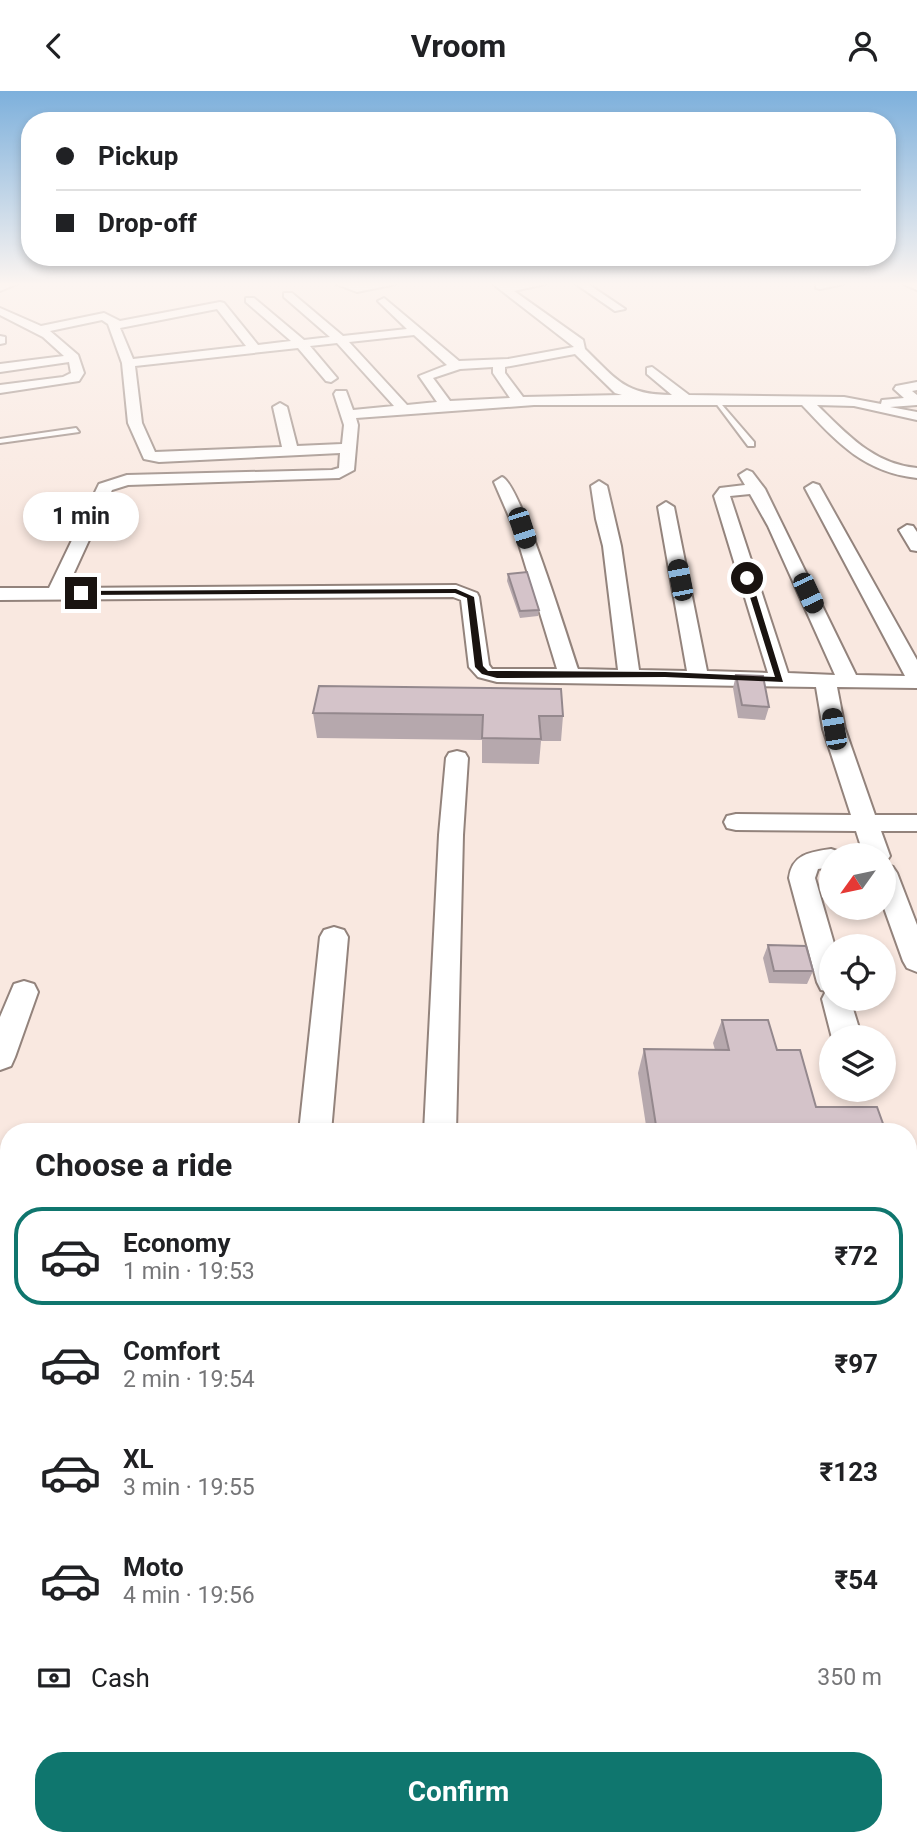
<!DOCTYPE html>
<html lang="en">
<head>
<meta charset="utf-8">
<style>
	:root { --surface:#fff; --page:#f6f6f6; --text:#202124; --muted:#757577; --line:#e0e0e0; --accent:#0f766e }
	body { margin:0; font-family:Roboto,sans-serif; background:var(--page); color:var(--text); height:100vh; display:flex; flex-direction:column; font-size:26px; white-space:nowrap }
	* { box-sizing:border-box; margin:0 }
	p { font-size:23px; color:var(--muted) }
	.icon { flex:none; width:38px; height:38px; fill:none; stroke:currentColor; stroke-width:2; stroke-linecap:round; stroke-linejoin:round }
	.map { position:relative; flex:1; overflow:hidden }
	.sheet { position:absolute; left:0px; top:1032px; width:917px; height:723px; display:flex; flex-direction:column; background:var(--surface); border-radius:28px 28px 0 0; box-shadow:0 4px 10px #0003 }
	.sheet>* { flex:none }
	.guide { position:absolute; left:21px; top:21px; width:875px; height:154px; border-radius:28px; box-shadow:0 4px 10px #0003; display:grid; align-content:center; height:154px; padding:0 35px; background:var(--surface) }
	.needle { width:46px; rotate:237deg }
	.buttons { position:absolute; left:819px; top:752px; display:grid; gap:14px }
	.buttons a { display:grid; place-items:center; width:77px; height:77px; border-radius:50%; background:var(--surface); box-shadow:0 4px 10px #0003; font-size:35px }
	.end { position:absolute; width:32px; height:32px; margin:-16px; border:9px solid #191310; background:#fff; box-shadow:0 0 0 4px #fff }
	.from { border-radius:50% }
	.bubble { position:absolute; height:49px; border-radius:24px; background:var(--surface); box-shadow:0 4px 10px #0003; font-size:23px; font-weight:700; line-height:49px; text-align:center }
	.car { position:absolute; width:21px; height:42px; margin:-21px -10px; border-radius:9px; box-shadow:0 0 5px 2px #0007; background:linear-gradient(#222 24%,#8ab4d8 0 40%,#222 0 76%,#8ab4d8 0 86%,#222 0) }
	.guide b { display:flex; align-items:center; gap:24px; height:66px; font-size:26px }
	.guide b+b { border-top:2px solid var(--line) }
	.guide i { width:18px; height:18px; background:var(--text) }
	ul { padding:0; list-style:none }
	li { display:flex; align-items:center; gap:21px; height:98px; margin:0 14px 10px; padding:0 21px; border:4px solid transparent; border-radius:28px }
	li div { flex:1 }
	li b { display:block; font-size:26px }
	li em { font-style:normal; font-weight:700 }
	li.selected { border-color:var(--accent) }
	li>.icon { width:63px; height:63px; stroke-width:1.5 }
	h2 { padding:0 35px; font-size:32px; line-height:84px }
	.pay { display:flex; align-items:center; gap:18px; height:77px; padding:0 35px; font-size:26px }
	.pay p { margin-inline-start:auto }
	.button { display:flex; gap:14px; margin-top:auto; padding:14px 35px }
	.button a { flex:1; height:80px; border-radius:28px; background:var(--accent); color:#fff; font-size:28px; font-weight:700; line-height:80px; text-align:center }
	header { display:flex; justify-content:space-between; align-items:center; height:91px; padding:0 35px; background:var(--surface); font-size:32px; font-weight:700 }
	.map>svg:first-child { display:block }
</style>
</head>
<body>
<header><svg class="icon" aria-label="back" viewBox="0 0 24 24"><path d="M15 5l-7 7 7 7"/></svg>Vroom<svg class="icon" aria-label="person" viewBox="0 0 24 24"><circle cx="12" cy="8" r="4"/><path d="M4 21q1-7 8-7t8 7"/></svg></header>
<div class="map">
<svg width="917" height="1755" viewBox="0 0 917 1755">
	<rect width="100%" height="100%" fill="#f9e8e0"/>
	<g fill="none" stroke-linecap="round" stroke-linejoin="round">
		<g stroke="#93837c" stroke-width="4">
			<path id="lane" d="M712,307H716L754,351V355H748Z
				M76,337L79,341L0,352V348Z"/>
		</g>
		<g stroke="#93837c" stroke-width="4">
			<path id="street" d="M0,193H17L0,200Z
				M336,193H396L357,201Z
				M493,193H545L514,200L583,249L585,258C617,289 625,304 672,304L647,283V277L652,276L689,304L844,306L881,313L882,309L904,307L894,298L896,295L917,291V299L912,300L917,304V314L890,316L917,321V329L854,315L817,314C847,343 873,373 917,377V387C863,381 837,351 802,314H534L356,327L358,334L354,379L339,387L128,394L112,399L67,497L456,494L477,502L479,506L489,574L492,578H557L514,437L494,391L502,386C520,391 569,552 578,578L618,579L603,455L596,428L591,395L599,390L607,395L621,455L639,579L687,580L658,416L666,411L674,416L707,580L768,582L714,405L720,397L745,394L739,384L747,379L752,381L765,398L856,584L905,585L805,397L813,392L819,394L917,569V597L837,596L845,638L875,724H917V740H881L890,765L886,771L884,772V765H864L856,740L736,739L727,737L724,731L727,725L736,723L851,724L823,638L816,596L497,591L478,586L469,576L461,509L453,506L0,509V497H49L99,393L127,384L332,379L339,377L340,362L159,371L144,368L128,332L122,272L108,233L102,229L50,240L78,264L84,282L79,290L0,302V294L63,286L71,282L69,271L0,281V273L64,265L43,246L0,224V217L41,235L104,222L120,230L220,211L224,212L258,254L291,250L246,211V207H254L304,249L330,246L284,206V202H292L343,245L407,238L380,212L378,210L384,207L459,270L508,268L574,256ZM217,218L246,255L133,268L120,237ZM414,244L447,274L419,285L437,311L407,314L349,251ZM337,252L394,315L353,319L346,300H336L334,303L344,334L342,353L297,355L287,316L280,312L273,316L282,356L155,361L142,332L135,275L298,257L326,290L331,291L337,287L310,255ZM575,263L615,302L622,304L523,306L505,282V276ZM493,276V282L510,307L450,310L433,287L460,278ZM750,403L768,435L835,584L788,582L730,405Z
				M576,193H588L625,218L615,220Z
				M816,193H843L820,198L816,197Z
				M903,193H917V199Z
				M0,245L5,246V252L0,253Z
				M907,434L913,435L917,441V460L911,459L899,439Z
				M457,660L465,662L468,667L463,744L456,1041H424L439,744L446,667L449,662Z
				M831,758L840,761L842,765H831V776L818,778L815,787L835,856H831V908H850L862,947H832L822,908L826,900L821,899L817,891L789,787C792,763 810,761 831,758Z
				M884,773L893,776L897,782L917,834V881L907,877L903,870L884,817Z
				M334,836L344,839L348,846L331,1041H299L320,846L324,839Z
				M24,890L34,893L38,901L15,966L11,975L0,979V926L14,893Z
				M0,1157H9V1191H0Z
				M908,1171H917V1207H908Z
				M0,1475L9,1479V1536L0,1532Z
				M908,1487L917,1491V1561L908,1558Z
				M506,1746H556V1755H506Z"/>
		</g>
		<use href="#lane" fill="#fff" fill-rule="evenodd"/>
		<use href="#street" fill="#fff" fill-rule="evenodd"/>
	</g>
	<path fill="#b6a8ad" d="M508,483L539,519L538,525L520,527L507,490Z
		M736,584L769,616L765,629L738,627L733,597Z
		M313,622L563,625L561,650H541L539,673L482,672V649L317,647Z
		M768,854L813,880L807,893L769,892L763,867Z
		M722,929L777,959L816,1016L886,1041H647L638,982L644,958L715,959L713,952Z"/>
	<path fill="#d4c3c9" stroke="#94888d" stroke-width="2" d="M527,481L539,519L520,520L508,483Z
		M736,584L763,585L769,616L742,614Z
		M319,595L561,598L563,625H539L541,648L482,647L483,624L313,622Z
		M768,854L806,855L813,880H774Z
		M722,929H768L777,959H800L816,1016H877L886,1041H657L644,958L729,959Z
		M908,1108L912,1118H908Z
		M9,1632V1735H0V1674Z
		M432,1746H509L506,1747L505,1755H432Z"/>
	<linearGradient id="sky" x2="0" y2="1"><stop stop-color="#7db0dc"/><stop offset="0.44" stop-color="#fcf5f1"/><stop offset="1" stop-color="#fcf5f1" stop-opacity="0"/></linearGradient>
	<rect width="917" height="439" fill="url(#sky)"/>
	<path fill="#191310" d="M747,484L751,487L783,591L665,586L497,587L482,583L475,576L467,507L455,502L81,504L77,502L81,500L456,498L474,506L483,575L488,580L665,581L775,586L744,487Z"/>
</svg>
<div class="buttons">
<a><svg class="needle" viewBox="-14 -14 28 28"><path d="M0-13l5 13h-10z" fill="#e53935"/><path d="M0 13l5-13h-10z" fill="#757577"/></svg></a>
<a><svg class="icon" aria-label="locate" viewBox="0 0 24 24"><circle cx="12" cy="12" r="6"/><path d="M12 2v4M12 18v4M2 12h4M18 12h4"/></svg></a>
<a><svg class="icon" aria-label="layers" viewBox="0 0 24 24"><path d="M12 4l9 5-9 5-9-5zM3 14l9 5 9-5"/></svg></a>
</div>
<i class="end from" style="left:747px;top:487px"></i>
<i class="end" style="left:81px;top:502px"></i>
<div class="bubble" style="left:23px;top:401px;width:116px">1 min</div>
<i class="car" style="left:522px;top:437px;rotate:162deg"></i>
<i class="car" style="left:680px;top:489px;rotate:349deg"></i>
<i class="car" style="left:808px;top:502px;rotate:155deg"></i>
<i class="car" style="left:834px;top:638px;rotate:350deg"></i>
<div class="guide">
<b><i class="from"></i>Pickup</b>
<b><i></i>Drop-off</b>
</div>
<section class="sheet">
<h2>Choose a ride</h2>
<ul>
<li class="selected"><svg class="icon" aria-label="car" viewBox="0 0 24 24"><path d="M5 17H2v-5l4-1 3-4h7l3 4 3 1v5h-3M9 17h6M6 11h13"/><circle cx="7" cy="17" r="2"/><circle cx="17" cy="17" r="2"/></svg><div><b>Economy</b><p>1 min · 19:53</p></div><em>₹72</em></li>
<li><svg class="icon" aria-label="car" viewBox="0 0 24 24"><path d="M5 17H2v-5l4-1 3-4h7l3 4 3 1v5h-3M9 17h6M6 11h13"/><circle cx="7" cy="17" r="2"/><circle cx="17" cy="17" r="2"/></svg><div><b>Comfort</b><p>2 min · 19:54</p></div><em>₹97</em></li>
<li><svg class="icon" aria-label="car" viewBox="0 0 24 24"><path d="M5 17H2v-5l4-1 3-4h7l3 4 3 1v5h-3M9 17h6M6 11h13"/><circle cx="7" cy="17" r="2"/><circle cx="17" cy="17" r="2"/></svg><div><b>XL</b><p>3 min · 19:55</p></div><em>₹123</em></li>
<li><svg class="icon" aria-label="car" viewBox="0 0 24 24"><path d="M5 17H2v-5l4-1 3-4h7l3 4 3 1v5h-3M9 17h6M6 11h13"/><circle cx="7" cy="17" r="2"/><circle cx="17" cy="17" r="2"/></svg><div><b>Moto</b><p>4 min · 19:56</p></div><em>₹54</em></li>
</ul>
<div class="pay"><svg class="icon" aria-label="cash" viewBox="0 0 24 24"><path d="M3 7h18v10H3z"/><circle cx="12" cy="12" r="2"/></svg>Cash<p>350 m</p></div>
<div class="button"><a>Confirm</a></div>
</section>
</div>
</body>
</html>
